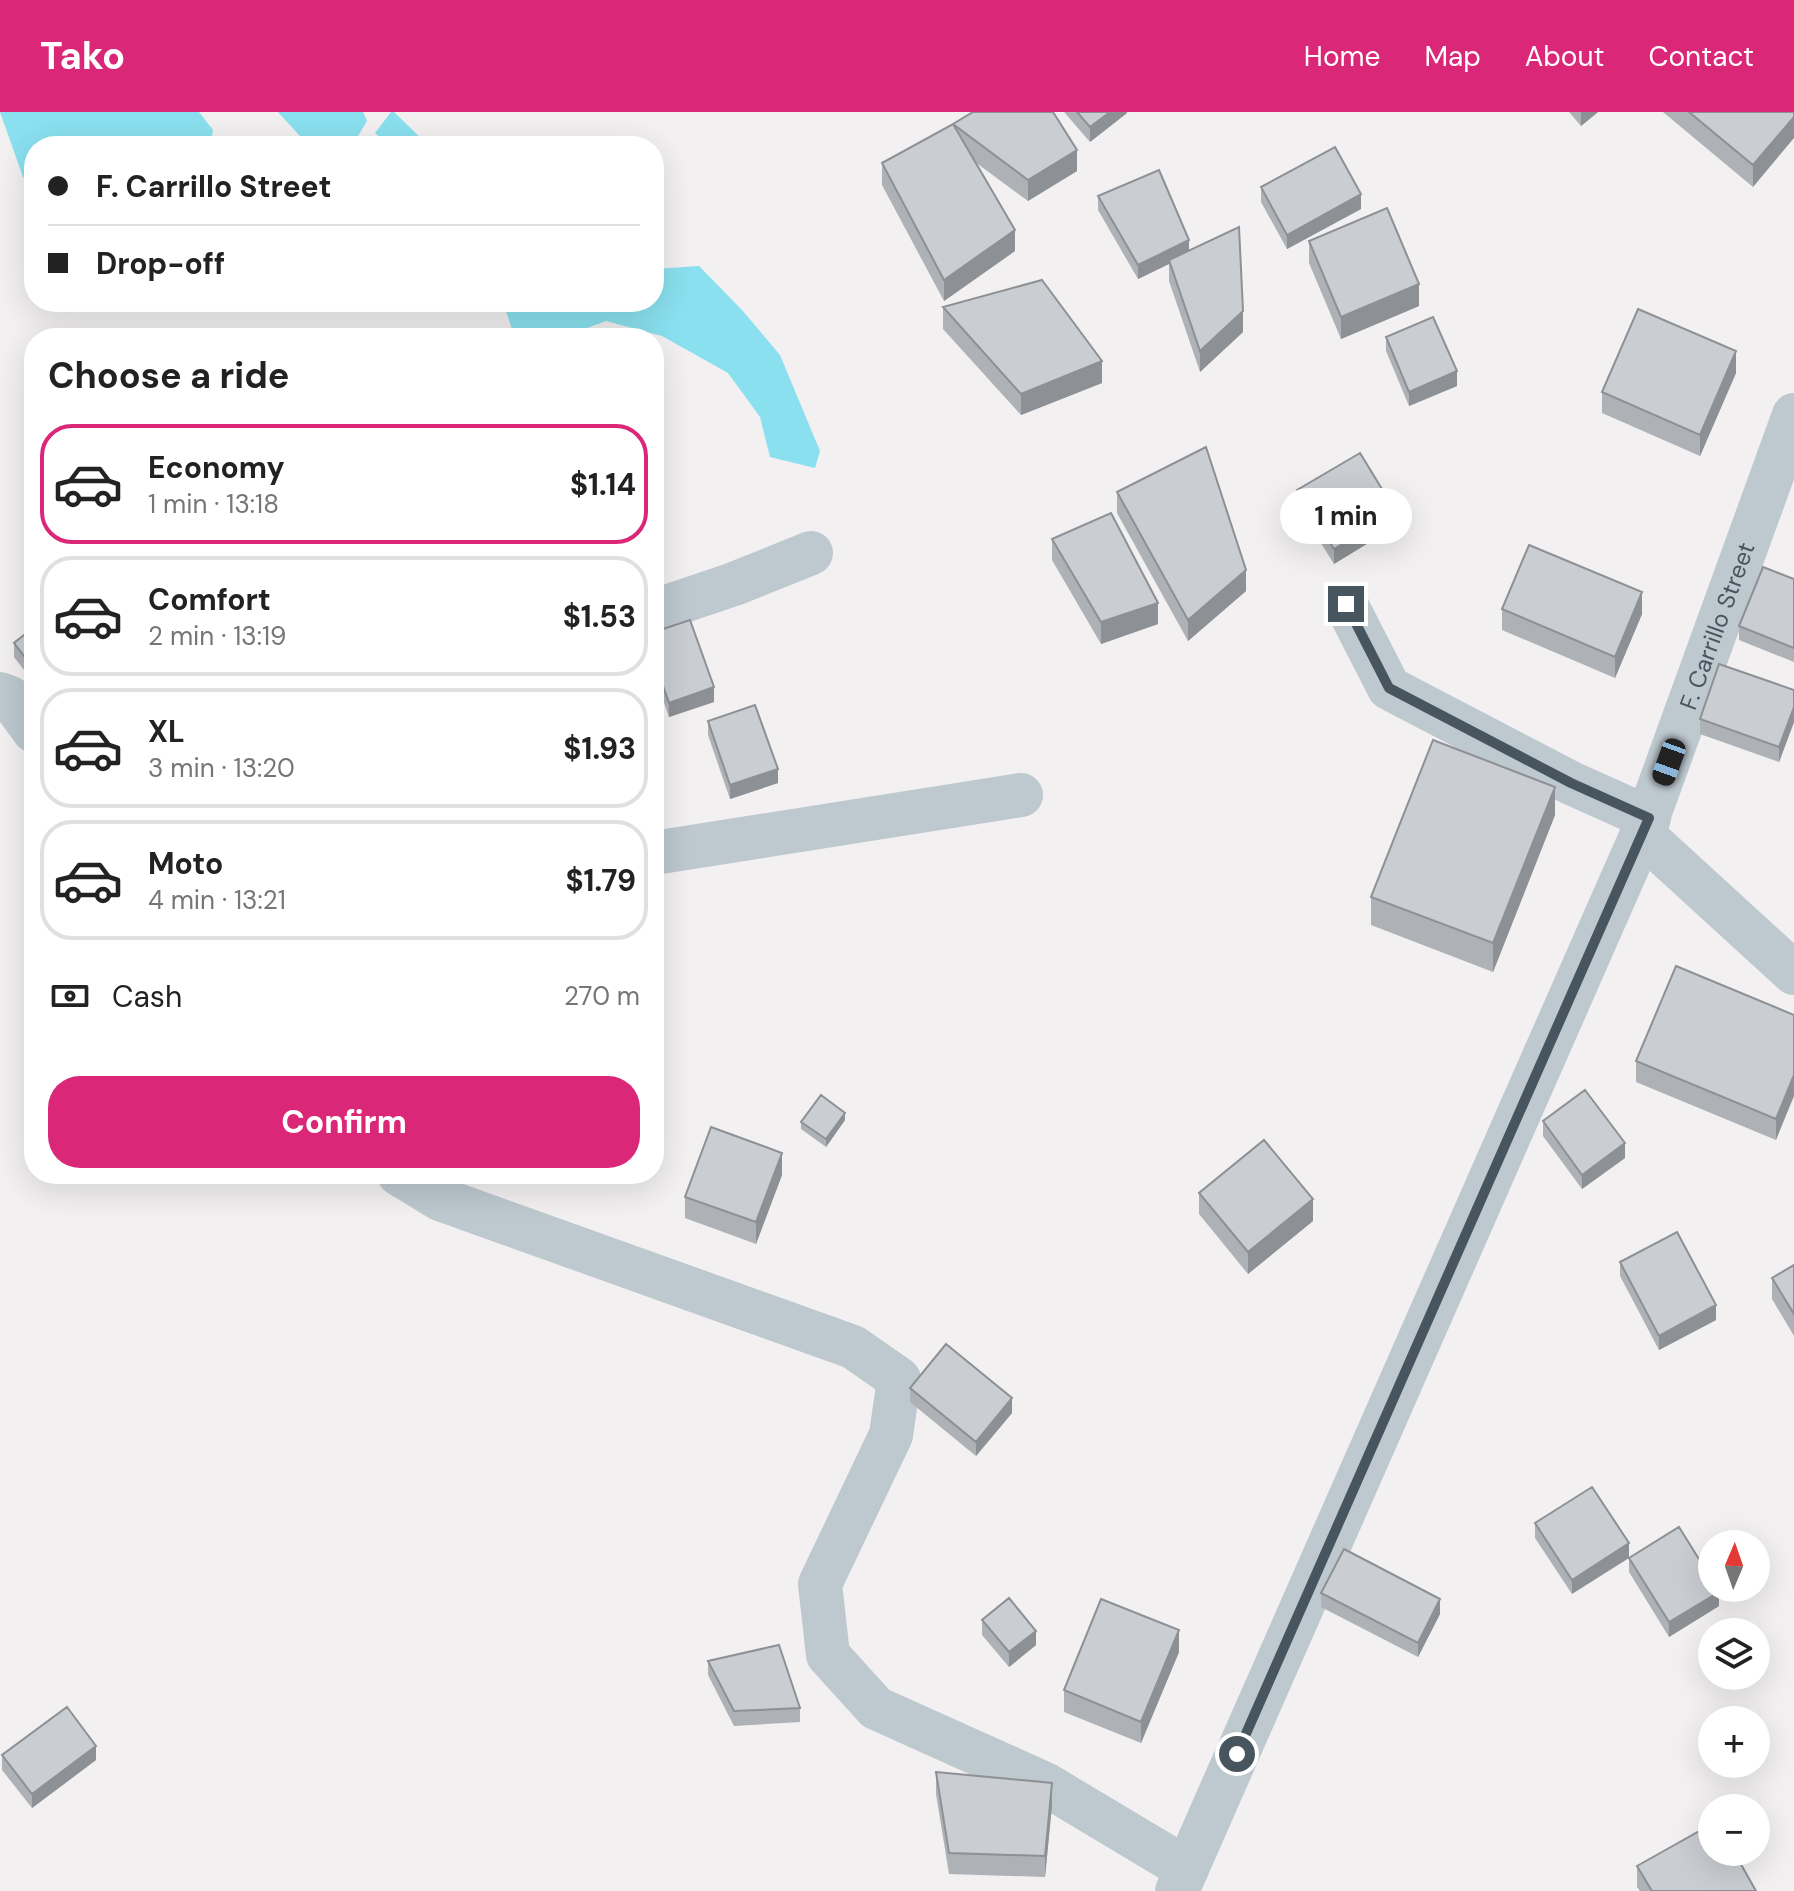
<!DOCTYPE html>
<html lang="en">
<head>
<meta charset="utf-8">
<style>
	:root { --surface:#fff; --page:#f2f2f2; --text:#222; --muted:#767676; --line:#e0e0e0; --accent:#db2777 }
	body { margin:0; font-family:"DM Sans",sans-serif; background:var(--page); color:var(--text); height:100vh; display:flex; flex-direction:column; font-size:30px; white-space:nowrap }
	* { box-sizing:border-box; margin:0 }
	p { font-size:26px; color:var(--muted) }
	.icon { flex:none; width:44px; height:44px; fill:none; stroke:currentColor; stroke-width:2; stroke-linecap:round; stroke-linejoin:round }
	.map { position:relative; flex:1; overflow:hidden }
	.side { position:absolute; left:24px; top:216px; width:640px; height:856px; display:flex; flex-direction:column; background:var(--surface); border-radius:32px; box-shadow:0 8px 32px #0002 }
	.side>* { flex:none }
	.banner { position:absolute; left:24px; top:24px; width:640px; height:176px; border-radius:32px; box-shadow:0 8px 32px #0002; display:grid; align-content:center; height:176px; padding:0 24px; background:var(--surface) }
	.needle { width:52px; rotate:2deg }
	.buttons { position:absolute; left:1698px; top:1418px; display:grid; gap:16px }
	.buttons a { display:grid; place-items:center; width:72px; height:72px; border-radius:50%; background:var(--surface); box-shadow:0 8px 32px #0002; font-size:40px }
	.end { position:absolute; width:36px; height:36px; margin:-18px; border:10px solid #47555e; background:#fff; box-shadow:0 0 0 4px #fff }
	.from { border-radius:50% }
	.bubble { position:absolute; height:56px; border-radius:28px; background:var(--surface); box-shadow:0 8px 32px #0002; font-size:26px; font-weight:700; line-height:56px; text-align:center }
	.car { position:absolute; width:24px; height:48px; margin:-24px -12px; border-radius:10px; box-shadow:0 0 6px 2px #0007; background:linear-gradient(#222 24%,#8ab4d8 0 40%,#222 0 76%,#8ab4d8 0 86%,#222 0) }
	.banner b { display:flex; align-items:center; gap:28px; height:76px; font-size:30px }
	.banner b+b { border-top:2px solid var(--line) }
	.banner i { width:20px; height:20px; background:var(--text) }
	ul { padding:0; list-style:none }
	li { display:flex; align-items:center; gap:24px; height:120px; margin:0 16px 12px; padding:0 8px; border:4px solid var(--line); border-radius:32px }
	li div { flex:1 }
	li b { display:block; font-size:30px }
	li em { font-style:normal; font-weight:700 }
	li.selected { border-color:var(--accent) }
	li>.icon { width:72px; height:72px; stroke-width:1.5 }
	h2 { padding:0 24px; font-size:36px; line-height:96px }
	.pay { display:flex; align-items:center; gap:20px; height:88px; padding:0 24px; font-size:30px }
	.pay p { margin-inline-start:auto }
	.cta { display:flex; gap:16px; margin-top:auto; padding:16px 24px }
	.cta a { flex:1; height:92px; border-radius:32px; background:var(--accent); color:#fff; font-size:32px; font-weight:700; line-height:92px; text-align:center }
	header { display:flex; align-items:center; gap:48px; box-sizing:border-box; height:112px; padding:0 40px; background:var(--accent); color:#fff }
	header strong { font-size:38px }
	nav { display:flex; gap:44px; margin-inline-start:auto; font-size:28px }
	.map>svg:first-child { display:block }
</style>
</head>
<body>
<header>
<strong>Tako</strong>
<nav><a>Home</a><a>Map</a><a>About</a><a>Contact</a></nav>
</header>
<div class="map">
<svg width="1794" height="1779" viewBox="0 0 1794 1779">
	<rect width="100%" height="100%" fill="#f2f0f0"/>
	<path fill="#8ae0ef" d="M0,0H199L213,18L210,34H34V73L23,65Z
		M278,0H363L367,9L352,34H309Z
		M391,0H394L429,34H390L375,21Z
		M699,154L742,198L780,243L820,339L815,356L770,345L760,305L728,261L662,224L606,209L560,226H515L503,190H654V157Z"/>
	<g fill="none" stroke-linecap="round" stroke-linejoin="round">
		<g stroke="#bdc8cf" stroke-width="44">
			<path d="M1346,492L1389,576L1571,671L1649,706"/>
			<path d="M654,499L734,472L811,441"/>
			<path d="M0,582L10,586L34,619"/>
			<path d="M1642,722L1794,861"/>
			<path d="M654,741L1021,683"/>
			<path d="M399,1062L440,1087L853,1235L899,1267L891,1323L820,1472L828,1543L876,1596L1045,1672L1187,1757"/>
			<path id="s1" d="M1177,1779L1642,722L1794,303"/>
		</g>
	</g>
	<path fill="#aeb1b5" d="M973,0L1077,59L1028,89L975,50L1015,139L944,189L882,73V51Z
		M1064,0H1127V1L1090,30Z
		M1569,0H1598L1581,14Z
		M1663,0H1794L1753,75Z
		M1261,75L1361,97L1287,137L1261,90Z
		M1098,84L1189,138L1243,220L1200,260L1169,169V152L1138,167L1098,98Z
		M1309,129L1419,194L1341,227L1309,151Z
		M943,195L1102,271L1021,303L943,217Z
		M1386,225L1457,274L1409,294L1386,239Z
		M1736,261L1700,344L1602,301V280Z
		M1297,378L1396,414L1334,452L1297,393Z
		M1117,380L1246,479L1188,529L1117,401Z
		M1052,427L1158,512L1101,532L1052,448Z
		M1794,467V550L1739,528V514Z
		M1502,497L1642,502L1615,566L1502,518Z
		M34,515V571L14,545V531Z
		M654,520L714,590L669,605L654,562Z
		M1794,578V610L1779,650L1700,622V607Z
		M708,609L778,671L730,687L708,623Z
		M1555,703L1493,860L1371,813V785Z
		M1794,903L1776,1028L1636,970V949Z
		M845,1008L826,1035L801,1017V1010Z
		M1543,1009L1625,1046L1582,1077L1543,1024Z
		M782,1063L756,1132L685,1106V1085Z
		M1199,1081L1313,1109L1248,1162L1199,1102Z
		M1620,1150L1716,1208L1659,1238L1620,1164Z
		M1794,1153V1224L1772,1187V1166Z
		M910,1276L1012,1301L976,1344L910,1290Z
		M1592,1375L1572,1482L1535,1426V1411Z
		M1629,1446L1719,1494L1669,1525L1629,1460Z
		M1321,1481L1440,1502L1418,1545L1321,1495Z
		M982,1508L1036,1533L1009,1555L982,1523Z
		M1179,1540L1141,1631L1064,1600V1578Z
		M708,1549L800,1596V1610L734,1614L708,1563Z
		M2,1643L96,1648L32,1696L2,1658Z
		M936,1660L1052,1693L1045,1765L949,1762L936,1682Z
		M1637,1754L1756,1779H1640L1637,1775Z"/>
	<path fill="#8d9094" d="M1110,0H1127V1L1090,30V15Z
		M1581,0H1598L1581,14Z
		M1794,5V26L1753,75V53Z
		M1077,38V59L1028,89V68Z
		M1361,82V97L1287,137V123Z
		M1015,118V139L944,189V168Z
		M1189,128V143L1169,148V152L1138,167V153Z
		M1419,172V194L1341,227V205Z
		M1243,199V220L1200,260V239Z
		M1736,239V261L1700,344V323Z
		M1102,249V271L1021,303V282Z
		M1457,259V274L1409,294V280Z
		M1396,400V414L1334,452V437Z
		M1246,458V479L1188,529V508Z
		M1642,480V502L1615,566V545Z
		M1158,491V512L1101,532V510Z
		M714,575V590L669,605V591Z
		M1794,595V610L1779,650V635Z
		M778,657V671L730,687V673Z
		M1555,675V703L1493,860V831Z
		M1794,963V984L1776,1028V1007Z
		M845,1001V1008L826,1035V1027Z
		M1625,1031V1046L1582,1077V1063Z
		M782,1041V1063L756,1132V1110Z
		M1313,1087V1109L1248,1162V1140Z
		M1716,1193V1208L1659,1238V1224Z
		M1012,1286V1301L976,1344V1330Z
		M1629,1431V1446L1572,1482V1468Z
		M1719,1480V1494L1669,1525V1510Z
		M1440,1487V1502L1418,1545V1531Z
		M1179,1518V1540L1141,1631V1610Z
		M1036,1519V1533L1009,1555V1540Z
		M96,1634V1648L32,1696V1682Z
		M1052,1671V1693L1045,1765V1744Z"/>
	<path fill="#caced3" stroke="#8d9094" stroke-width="2" d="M973,0H1053L1077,38L1028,68L953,12Z
		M1077,0H1110L1090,15Z
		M1689,0H1794V5L1753,53Z
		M953,12L1015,118L944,168L882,51Z
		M1335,35L1361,82L1287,123L1261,75Z
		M1159,58L1189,128L1138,153L1098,84Z
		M1387,96L1419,172L1341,205L1309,129Z
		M1239,115L1243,199L1200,239L1169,148Z
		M1042,168L1102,249L1021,282L943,195Z
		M1638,197L1736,239L1700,323L1602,280Z
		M1433,205L1457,259L1409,280L1386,225Z
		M1206,335L1246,458L1188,508L1117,380Z
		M1360,341L1396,400L1334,437L1297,378Z
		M1111,401L1158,491L1101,510L1052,427Z
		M1529,433L1642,480L1615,545L1502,497Z
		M1763,455L1794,467V536L1739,514Z
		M690,508L714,575L669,591L654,548V520Z
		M34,515V557L14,531Z
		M1719,552L1794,578V595L1779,635L1700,607Z
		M755,593L778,657L730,673L708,609Z
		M1433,628L1555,675L1493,831L1371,785Z
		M1676,854L1794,903V963L1776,1007L1636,949Z
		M1585,978L1625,1031L1582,1063L1543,1009Z
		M821,983L845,1001L826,1027L801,1010Z
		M711,1015L782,1041L756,1110L685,1085Z
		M1264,1028L1313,1087L1248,1140L1199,1081Z
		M1677,1120L1716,1193L1659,1224L1620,1150Z
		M1794,1153V1202L1772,1166Z
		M946,1232L1012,1286L976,1330L910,1276Z
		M1592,1375L1629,1431L1572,1468L1535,1411Z
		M1679,1415L1712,1468V1476H1717L1719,1480L1669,1510L1629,1446Z
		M1344,1437L1440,1487L1418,1531L1321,1481Z
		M1009,1486L1036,1519L1009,1540L982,1508Z
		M1101,1487L1179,1518L1141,1610L1064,1578Z
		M779,1533L800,1596L734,1599L708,1549Z
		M67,1595L96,1634L32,1682L2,1643Z
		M936,1660L1052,1671L1045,1744L949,1741Z
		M1712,1712V1740H1734L1756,1779H1652L1637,1754Z"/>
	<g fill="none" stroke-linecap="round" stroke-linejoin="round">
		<path stroke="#47555e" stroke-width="10" d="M1237,1642L1649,706L1571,671L1389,576L1346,492"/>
	</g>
	<g text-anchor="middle" stroke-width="6" stroke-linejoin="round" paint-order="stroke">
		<g font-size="24" fill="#47555e" stroke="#fff">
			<text dy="8" stroke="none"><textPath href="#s1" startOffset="1376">F. Carrillo Street</textPath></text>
		</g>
	</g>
</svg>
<div class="buttons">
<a><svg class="needle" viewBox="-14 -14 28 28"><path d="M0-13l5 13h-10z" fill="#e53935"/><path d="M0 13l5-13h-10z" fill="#767676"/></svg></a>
<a><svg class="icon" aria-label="layers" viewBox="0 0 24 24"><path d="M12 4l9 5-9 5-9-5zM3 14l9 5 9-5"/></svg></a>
<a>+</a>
<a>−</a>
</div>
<i class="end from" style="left:1237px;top:1642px"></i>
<i class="end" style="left:1346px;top:492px"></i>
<div class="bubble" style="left:1280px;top:376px;width:132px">1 min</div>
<i class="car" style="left:1669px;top:650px;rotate:200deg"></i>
<div class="banner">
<b><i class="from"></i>F. Carrillo Street</b>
<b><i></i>Drop-off</b>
</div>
<section class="side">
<h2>Choose a ride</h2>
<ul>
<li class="selected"><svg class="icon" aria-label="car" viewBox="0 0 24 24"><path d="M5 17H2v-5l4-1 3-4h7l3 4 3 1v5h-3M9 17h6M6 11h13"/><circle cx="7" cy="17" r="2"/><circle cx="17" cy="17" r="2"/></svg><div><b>Economy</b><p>1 min · 13:18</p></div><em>$1.14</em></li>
<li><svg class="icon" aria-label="car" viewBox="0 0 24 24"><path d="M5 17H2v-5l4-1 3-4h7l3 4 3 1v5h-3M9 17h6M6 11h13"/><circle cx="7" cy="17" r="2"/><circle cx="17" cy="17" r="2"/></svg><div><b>Comfort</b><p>2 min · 13:19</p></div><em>$1.53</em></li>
<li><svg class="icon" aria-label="car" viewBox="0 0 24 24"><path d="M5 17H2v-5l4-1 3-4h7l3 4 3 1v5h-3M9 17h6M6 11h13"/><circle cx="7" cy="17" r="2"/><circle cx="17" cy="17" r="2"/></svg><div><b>XL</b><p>3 min · 13:20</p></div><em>$1.93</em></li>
<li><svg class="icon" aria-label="car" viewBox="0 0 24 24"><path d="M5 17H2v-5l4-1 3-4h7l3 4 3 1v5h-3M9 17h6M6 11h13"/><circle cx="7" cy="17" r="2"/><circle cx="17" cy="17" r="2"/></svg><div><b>Moto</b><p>4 min · 13:21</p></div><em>$1.79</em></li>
</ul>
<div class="pay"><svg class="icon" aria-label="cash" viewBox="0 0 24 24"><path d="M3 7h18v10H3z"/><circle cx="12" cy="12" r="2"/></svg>Cash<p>270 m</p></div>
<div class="cta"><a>Confirm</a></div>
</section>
</div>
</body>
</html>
